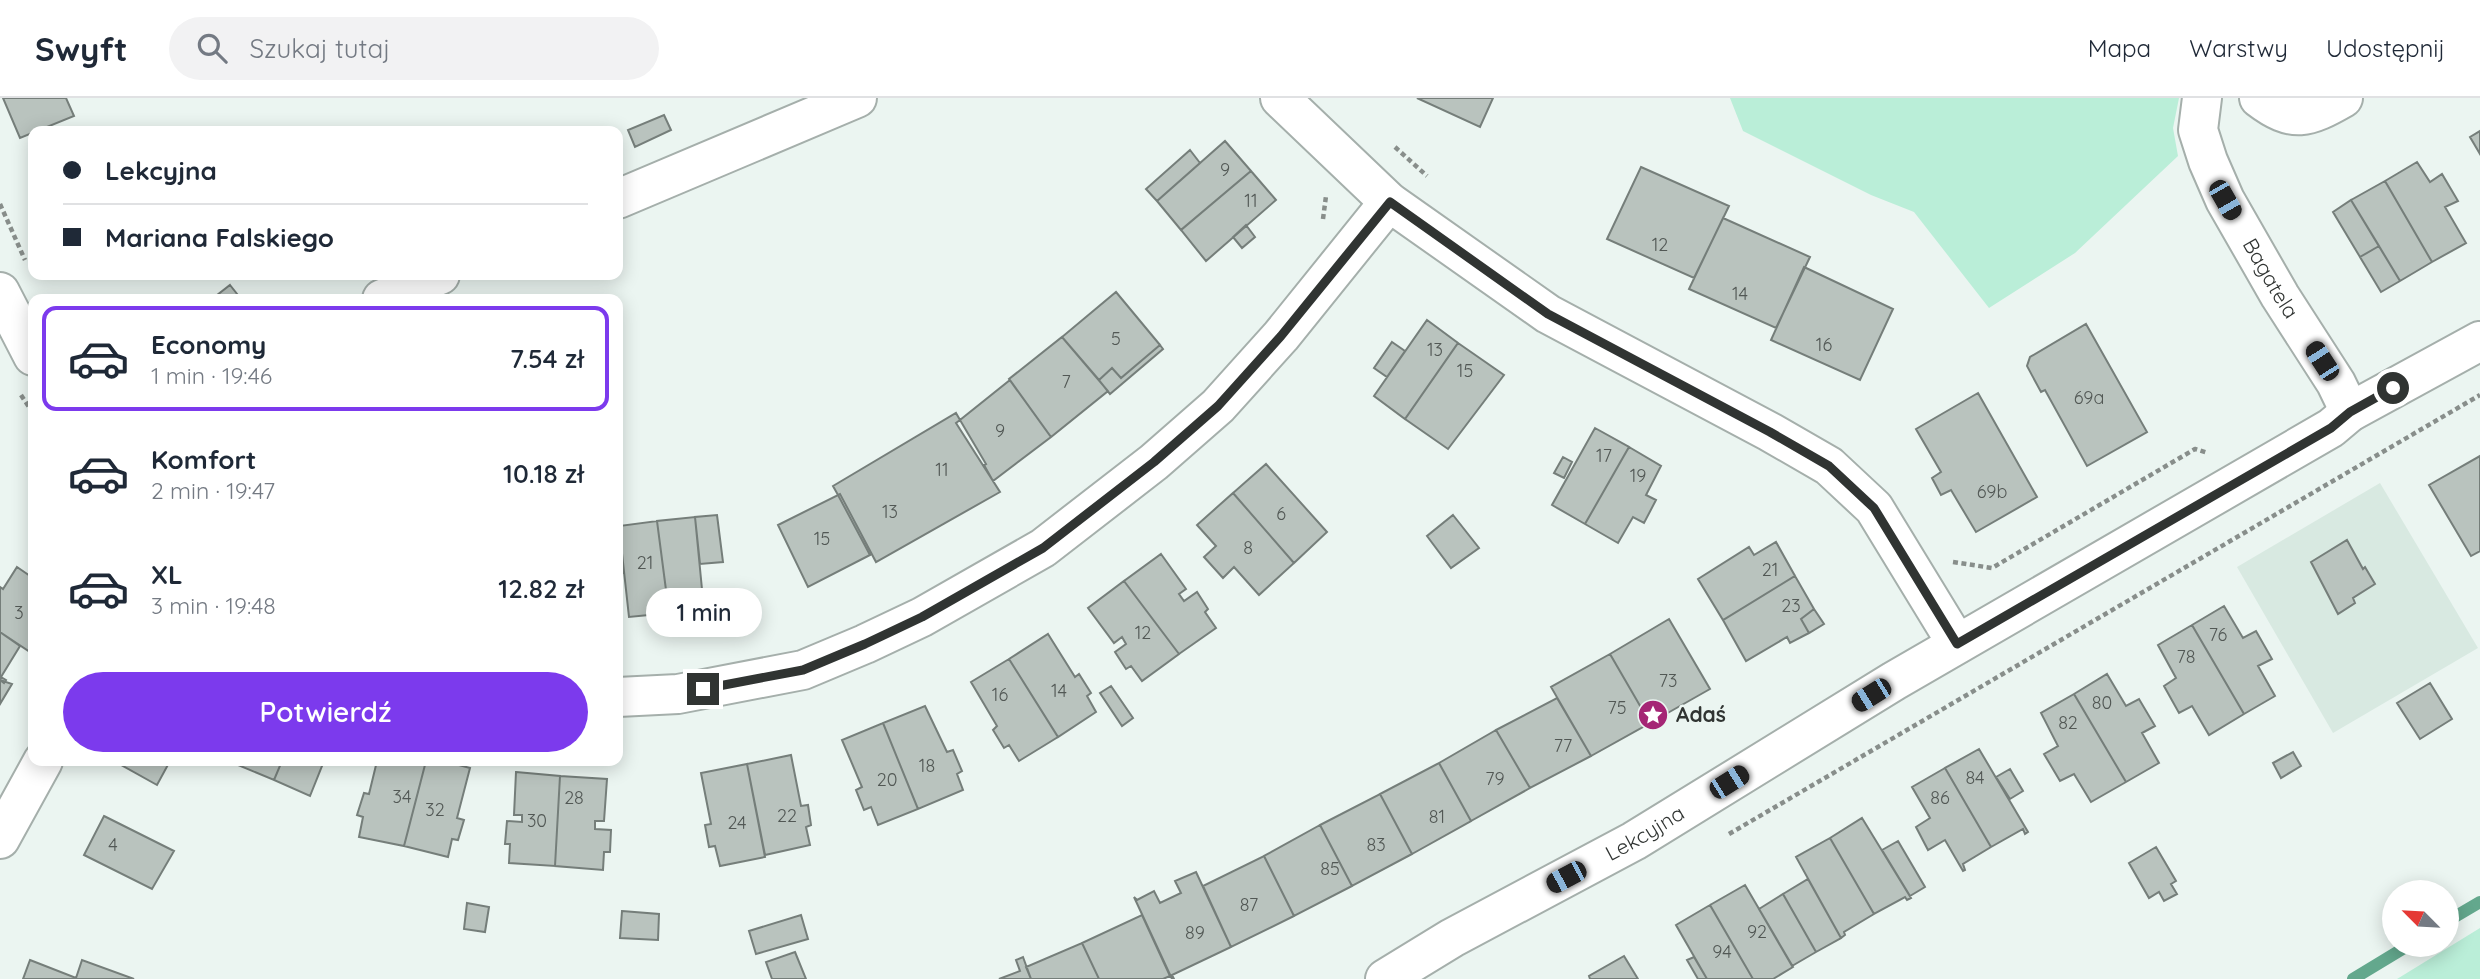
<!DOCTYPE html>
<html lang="pl">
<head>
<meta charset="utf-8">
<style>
	:root { --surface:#fff; --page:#f2f2f3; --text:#1f2937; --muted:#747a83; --line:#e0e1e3; --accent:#7c3aed }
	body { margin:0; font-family:Quicksand,sans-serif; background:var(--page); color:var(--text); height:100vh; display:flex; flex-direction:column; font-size:26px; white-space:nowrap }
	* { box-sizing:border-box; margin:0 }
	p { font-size:23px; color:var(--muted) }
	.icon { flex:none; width:38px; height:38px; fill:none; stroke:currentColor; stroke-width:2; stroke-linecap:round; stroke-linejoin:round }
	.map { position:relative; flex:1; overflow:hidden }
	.drawer { position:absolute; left:28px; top:196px; width:595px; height:472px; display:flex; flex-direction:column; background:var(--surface); border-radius:14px; box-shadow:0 4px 18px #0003 }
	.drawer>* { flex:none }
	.top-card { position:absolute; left:28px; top:28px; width:595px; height:154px; border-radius:14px; box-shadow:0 4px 18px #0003; display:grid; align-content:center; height:154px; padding:0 35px; background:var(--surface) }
	.needle { width:46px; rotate:294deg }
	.buttons { position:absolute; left:2382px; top:782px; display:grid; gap:14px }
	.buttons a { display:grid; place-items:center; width:77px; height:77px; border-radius:50%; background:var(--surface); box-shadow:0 4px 18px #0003; font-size:35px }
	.end { position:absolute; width:32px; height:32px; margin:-16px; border:9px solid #303432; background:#fff; box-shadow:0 0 0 4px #fff }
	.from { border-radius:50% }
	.bubble { position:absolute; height:49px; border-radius:24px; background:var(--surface); box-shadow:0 4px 18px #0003; font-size:23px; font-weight:600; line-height:49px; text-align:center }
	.car { position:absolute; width:21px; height:42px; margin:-21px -10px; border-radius:9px; box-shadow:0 0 5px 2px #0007; background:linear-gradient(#222 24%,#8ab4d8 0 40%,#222 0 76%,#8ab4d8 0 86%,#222 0) }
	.top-card b { display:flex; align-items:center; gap:24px; height:66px; font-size:26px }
	.top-card b+b { border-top:2px solid var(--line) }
	.top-card i { width:18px; height:18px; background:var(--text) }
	ul { padding:12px 0 0; list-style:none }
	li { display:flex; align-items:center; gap:21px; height:105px; margin:0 14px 10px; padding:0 21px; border:4px solid transparent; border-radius:14px }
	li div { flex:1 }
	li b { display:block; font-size:26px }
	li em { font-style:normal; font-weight:600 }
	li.active { border-color:var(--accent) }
	li>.icon { width:63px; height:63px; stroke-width:1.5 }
	.primary-button { display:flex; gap:14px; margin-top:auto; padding:14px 35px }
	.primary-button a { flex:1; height:80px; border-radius:42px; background:var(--accent); color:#fff; font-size:28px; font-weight:600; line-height:80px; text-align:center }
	header { display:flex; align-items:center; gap:42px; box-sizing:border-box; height:98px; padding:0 35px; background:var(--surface); border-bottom:2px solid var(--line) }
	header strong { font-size:33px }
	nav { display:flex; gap:38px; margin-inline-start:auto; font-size:24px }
	.search { width:490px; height:63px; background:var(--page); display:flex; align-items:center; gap:18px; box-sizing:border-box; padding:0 24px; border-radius:38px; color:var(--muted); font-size:26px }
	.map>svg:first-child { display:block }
</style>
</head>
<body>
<header>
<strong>Swyft</strong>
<div class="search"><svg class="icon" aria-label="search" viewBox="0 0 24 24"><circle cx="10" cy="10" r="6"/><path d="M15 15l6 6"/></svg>Szukaj tutaj</div>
<nav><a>Mapa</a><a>Warstwy</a><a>Udostępnij</a></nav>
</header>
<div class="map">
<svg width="2480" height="881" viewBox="0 0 2480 881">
	<rect width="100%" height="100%" fill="#ebf5f1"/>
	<path fill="#d8e9e1" d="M2380,385L2478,550L2333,635L2237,469Z"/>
	<path fill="#baeed8" d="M1730,0H2179L2173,30L2178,58L2075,155L1989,210L1914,114L1871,97L1743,33Z
		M2480,830V881H2397Z"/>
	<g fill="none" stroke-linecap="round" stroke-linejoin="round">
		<path stroke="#63a88d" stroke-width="12" d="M2446,824L2480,804
			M2353,881L2409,847"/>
	</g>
	<path fill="#b9c3be" stroke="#757e7a" stroke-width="2" d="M3,0H66L74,18L20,40Z
		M1417,0H1493L1480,29Z
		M664,17L671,32L635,49L628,32Z
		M2480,33V56L2470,39Z
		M1225,43L1251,73L1181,132L1157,103Z
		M1190,52L1200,65L1157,103L1146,91Z
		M2417,64L2430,84L2442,76L2458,103L2445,109L2466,145L2432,164L2385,83Z
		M1641,69L1729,108L1694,180L1607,141Z
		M1251,73L1276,102L1206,163L1181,132Z
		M2385,83L2432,164L2400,183L2351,102Z
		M2351,102L2379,148L2360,159L2333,114Z
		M1723,120L1810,159L1776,230L1689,191Z
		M1246,127L1255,139L1242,150L1233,139Z
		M2379,148L2400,183L2381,194L2360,159Z
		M1804,169L1893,211L1860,282L1771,242Z
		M230,187L241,201H212Z
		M1116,194L1160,247L1121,280L1112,270L1099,282L1062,239Z
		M1427,222L1458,245L1405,321L1374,298Z
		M2086,226L2147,334L2087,368L2045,292L2041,294L2027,268L2030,259Z
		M1062,239L1108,293L1051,339L1009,281Z
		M1392,244L1405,253L1387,279L1374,270Z
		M1458,245L1504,277L1448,351L1405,321Z
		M1160,247L1163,251L1110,296L1099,282L1112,270L1121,280Z
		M1010,282L1051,339L993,383L984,367L986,366L960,322Z
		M1978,295L2037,399L1976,434L1951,392L1941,397L1932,380L1941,374L1916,331Z
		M956,315L960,322L956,325L1000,394L876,464L840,396L838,397L833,388Z
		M1595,330L1629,349L1585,426L1552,407Z
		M1629,349L1661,368L1646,397L1656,402L1644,425L1633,419L1618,445L1585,426Z
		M2480,358V453L2471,458L2429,387Z
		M1563,359L1572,364L1564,380L1554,375Z
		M1266,366L1327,434L1294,465L1233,395Z
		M1233,395L1294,465L1259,497L1234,469L1223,480L1204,459L1216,448L1197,427Z
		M838,397L870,457L808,489L778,427Z
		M717,417L723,464L700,466L695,419Z
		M1453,417L1479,450L1451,470L1427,438Z
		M695,419L704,512L669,515L657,423Z
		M657,423L669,515L629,519L619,428Z
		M618,428L623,475L618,476Z
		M2347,442L2363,471L2365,469L2375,486L2353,500L2355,505L2338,516L2311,464Z
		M1776,444L1795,478L1723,522L1698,481L1749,449L1754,457Z
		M1161,456L1186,491L1179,496L1184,503L1197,494L1208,511L1205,514L1216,530L1179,556L1124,483Z
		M17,469L33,480V548L30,554L0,534V489L3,491Z
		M1795,478L1814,511L1801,521L1809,535L1790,545L1787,539L1746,563L1723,522Z
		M1124,483L1179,556L1142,583L1131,568L1126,571L1115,554L1126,546L1122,539L1114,545L1088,510Z
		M2224,508L2243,540L2256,533L2272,561L2258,568L2275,598L2244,616L2192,527Z
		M1814,511L1824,526L1809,535L1801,521Z
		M1669,521L1710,591L1650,625L1610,556Z
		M2192,527L2244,616L2209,637L2192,608L2179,615L2164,588L2176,580L2158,547Z
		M0,534L20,548L1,579L6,582L4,585L0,582Z
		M1048,536L1075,579L1079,576L1091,595L1087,598L1096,614L1058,639L1009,561Z
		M1610,556L1650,625L1591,658L1551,589Z
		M1009,561L1058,639L1019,663L1009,647L1004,650L993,632L997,628L971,584Z
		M2107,576L2126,608L2139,601L2155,628L2142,635L2159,665L2126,684L2074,596Z
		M0,582L12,586L0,606Z
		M2430,585L2452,621L2420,641L2397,605Z
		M1111,588L1133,620L1122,628L1100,595Z
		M2074,596L2126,684L2091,704L2074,676L2060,683L2044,656L2058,648L2041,615Z
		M1557,600L1591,658L1530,690L1496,632Z
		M925,608L947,654L953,652L962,673L957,676L963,692L918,711L883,625Z
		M883,625L918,711L878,727L871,709L864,712L856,692L862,689L842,642Z
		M1496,632L1530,690L1471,723L1439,665Z
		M1979,651L2028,734L2025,736L2023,731L1991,749L1945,670Z
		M2293,654L2301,668L2281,680L2273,665Z
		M791,657L801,708L808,707L811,727L806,729L810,747L765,757L747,666Z
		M114,663H170L157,687Z
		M240,663H282L274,682L238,667Z
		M282,663H324L310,698L274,682Z
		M377,663H426L404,748L359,739L363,719L357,717L364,695L369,696Z
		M426,663H444L470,670L457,720L464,722L458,742L452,741L448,759L404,748Z
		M1439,665L1471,723L1412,756L1380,696Z
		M747,666L765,759L720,768L715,748L709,749L705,727L711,726L701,675Z
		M1945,670L1991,749L1963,766L1965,772L1963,773L1945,742L1928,752L1916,729L1930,720L1912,689Z
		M2010,671L2023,693L2010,701L1996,679Z
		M516,674L560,678L555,768L509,765L510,746H505L507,723L522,724V717H514Z
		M560,678L607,681L604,723H595V731L611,732L610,754H604L603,772L555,768Z
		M1380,696L1412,756L1352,788L1320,727Z
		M104,718L174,753L152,791L84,757Z
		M1862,720L1911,800L1907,802L1905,799L1874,816L1830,740Z
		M1320,727L1352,788L1294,818L1264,758Z
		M1830,740L1874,816L1844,834L1845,837L1841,840L1796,759Z
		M1898,743L1925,789L1910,798L1882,752Z
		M2156,749L2176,783L2171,786L2177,796L2164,803L2159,794L2149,800L2129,765Z
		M1264,758L1294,818L1231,849L1203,788Z
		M1196,774L1231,849L1172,877L1174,881H1172L1134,799L1137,802L1154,793L1160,805L1181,795L1175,783Z
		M1808,781L1841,840L1816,854L1783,796Z
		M1745,787L1793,869L1773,881H1753L1710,807Z
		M1783,796L1816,854L1792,868L1759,811Z
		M467,805L489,809L485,834L464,831Z
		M1710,807L1753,881H1707L1676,827Z
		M622,813L659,816L658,842L620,840Z
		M801,817L808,841L756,856L749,833Z
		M1142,817L1170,878L1163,881H1099L1082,845Z
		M1082,845L1099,881H1031L1026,869Z
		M795,854L806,881H772L766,864Z
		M1624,858L1638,881H1590L1589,878Z
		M1023,859L1031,881H999L1020,873L1016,862Z
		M1694,859L1707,881H1698L1687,862Z
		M30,862L76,880L82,862L134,881H23Z"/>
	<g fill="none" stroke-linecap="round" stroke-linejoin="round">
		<g stroke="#a5afab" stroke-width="42">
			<g id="minor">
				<path d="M1280,0L1389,104L1548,216L1770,334L1829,368L1874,410L1957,546"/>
				<path id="s1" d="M2202,0L2198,32L2208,63L2225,102L2280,198L2336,285L2350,314"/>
				<path d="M2259,0C2293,26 2308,20 2343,0"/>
				<path d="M618,101L857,0"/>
				<path d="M0,194L33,258"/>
				<path d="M382,201L440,177"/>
				<path d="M618,599L678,596L803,572L865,546L922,519L1043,450L1154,364L1218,308L1281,238L1389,104"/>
				<path d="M0,741L43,663"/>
				<path id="s2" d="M1385,881L1452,840L1634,743L1894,583L2331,330L2350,314L2480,243"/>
			</g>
		</g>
		<path stroke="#888e8b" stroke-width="4.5" stroke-dasharray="5 3.5" stroke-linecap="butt" d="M1395,49L1427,78
			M0,106L25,162
			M1323,121L1326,98
			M21,297L33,315
			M1953,464L1992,470L2195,351L2208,355
			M1729,736L2480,297"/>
		<use href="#minor" stroke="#fff" stroke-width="38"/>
	</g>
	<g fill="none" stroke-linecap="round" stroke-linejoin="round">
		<path stroke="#303432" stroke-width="9" d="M703,591L803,572L865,546L922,519L1043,450L1154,364L1218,308L1281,238L1390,104L1548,216L1770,334L1829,368L1874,410L1957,546L2331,330L2350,314L2393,290"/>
	</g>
	<defs>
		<g id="sight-disc" transform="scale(1.575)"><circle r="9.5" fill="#a52575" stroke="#ebf5f1"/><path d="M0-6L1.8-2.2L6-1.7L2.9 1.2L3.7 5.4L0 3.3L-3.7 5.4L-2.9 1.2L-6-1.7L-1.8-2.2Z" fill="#fff"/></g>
	</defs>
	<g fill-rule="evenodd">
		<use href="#sight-disc" x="1653" y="617"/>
	</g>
	<g text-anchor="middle" stroke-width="5" stroke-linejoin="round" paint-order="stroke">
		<g font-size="18" fill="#525855">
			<text x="1225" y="78">9</text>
			<text x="1251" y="109">11</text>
			<text x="1660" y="153">12</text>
			<text x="1740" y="202">14</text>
			<text x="1116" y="247">5</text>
			<text x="1824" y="253">16</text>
			<text x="1435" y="258">13</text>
			<text x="1465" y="279">15</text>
			<text x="1066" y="290">7</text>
			<text x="2089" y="306">69a</text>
			<text x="1000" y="339">9</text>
			<text x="1604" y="364">17</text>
			<text x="942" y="378">11</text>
			<text x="1638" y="384">19</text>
			<text x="1992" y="400">69b</text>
			<text x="890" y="420">13</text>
			<text x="1281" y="422">6</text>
			<text x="822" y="447">15</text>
			<text x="1248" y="456">8</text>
			<text x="645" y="471">21</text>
			<text x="1770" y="478">21</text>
			<text x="1791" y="514">23</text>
			<text x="19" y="521">3</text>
			<text x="1143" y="541">12</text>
			<text x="2218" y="543">76</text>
			<text x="2186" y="565">78</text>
			<text x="1668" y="589">73</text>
			<text x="1059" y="599">14</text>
			<text x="1000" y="603">16</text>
			<text x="2102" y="611">80</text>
			<text x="1617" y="616">75</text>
			<text x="2068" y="631">82</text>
			<text x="1563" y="654">77</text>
			<text x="927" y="674">18</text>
			<text x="1975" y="686">84</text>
			<text x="1495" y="687">79</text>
			<text x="887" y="688">20</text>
			<text x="402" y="705">34</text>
			<text x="574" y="706">28</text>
			<text x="1940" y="706">86</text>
			<text x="435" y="718">32</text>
			<text x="787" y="724">22</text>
			<text x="1437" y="725">81</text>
			<text x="537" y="729">30</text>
			<text x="737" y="731">24</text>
			<text x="113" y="753">4</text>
			<text x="1376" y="753">83</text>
			<text x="1330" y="777">85</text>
			<text x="1249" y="813">87</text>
			<text x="1757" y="840">92</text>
			<text x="1195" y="841">89</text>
			<text x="1722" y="860">94</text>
		</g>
		<g font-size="21" fill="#303432" stroke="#ebf5f1">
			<text dy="7" stroke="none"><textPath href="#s1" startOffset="198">Bagatela</textPath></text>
			<text dy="7" stroke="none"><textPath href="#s2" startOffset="298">Lekcyjna</textPath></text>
		</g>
		<g font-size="21" font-weight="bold" fill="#303432" stroke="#ebf5f1" text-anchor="start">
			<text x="1676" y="624">Adaś</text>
		</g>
	</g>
</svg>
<div class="buttons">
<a><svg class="needle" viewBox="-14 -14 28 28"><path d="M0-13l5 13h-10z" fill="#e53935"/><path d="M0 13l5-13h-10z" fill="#747a83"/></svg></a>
</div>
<i class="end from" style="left:2393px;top:290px"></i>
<i class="end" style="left:703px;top:591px"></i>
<div class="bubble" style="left:646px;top:490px;width:116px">1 min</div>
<i class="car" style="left:2225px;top:102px;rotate:150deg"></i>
<i class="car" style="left:2322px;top:263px;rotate:327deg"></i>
<i class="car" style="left:1871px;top:597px;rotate:238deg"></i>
<i class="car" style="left:1729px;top:684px;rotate:58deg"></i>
<i class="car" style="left:1566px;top:779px;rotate:242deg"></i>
<div class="top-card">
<b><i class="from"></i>Lekcyjna</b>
<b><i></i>Mariana Falskiego</b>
</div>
<section class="drawer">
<ul>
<li class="active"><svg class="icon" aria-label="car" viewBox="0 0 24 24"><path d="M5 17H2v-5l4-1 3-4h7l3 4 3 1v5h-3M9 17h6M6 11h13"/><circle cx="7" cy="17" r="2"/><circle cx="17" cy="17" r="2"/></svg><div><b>Economy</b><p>1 min · 19:46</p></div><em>7.54 zł</em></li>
<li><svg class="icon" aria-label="car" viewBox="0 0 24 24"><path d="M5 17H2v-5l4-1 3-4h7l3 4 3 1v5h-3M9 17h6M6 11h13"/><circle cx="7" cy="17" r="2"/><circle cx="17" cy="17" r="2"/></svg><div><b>Komfort</b><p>2 min · 19:47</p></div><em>10.18 zł</em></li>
<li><svg class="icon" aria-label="car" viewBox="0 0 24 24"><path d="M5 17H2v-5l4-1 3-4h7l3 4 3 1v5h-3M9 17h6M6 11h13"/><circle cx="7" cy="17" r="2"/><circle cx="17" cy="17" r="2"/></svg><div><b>XL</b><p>3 min · 19:48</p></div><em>12.82 zł</em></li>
</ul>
<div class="primary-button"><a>Potwierdź</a></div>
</section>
</div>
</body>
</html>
